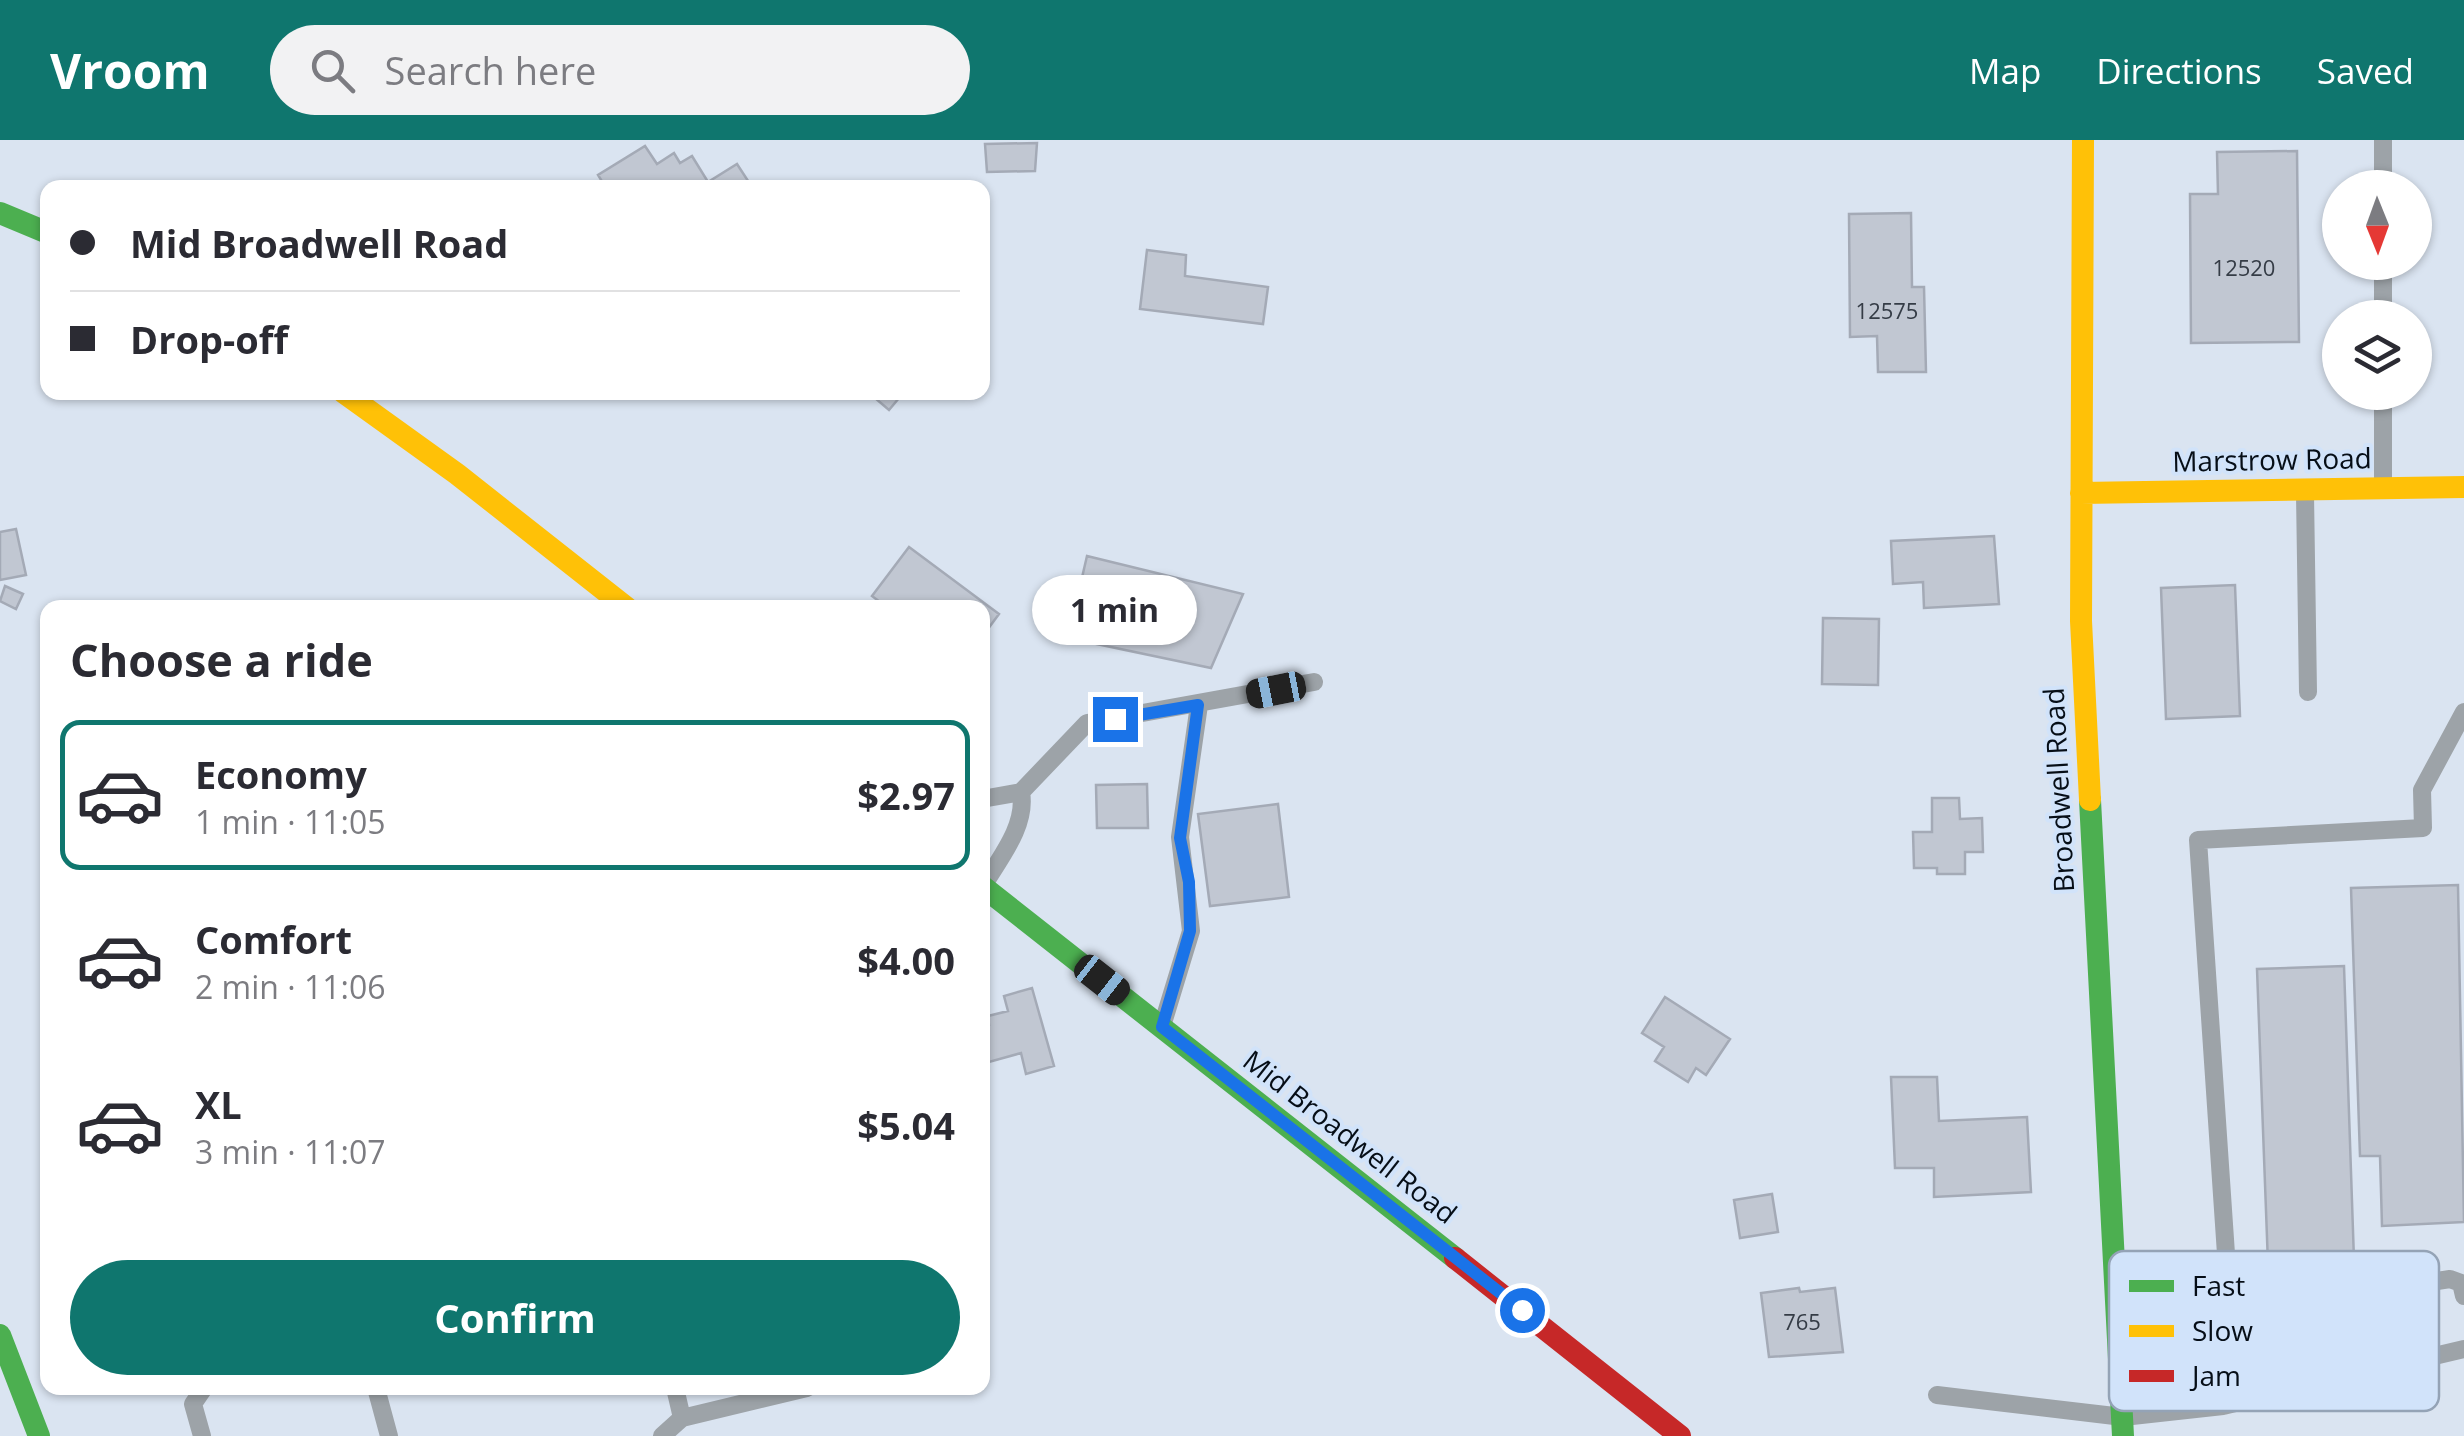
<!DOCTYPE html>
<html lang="en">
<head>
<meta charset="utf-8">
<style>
	:root { --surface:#fff; --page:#f2f2f3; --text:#2b2b33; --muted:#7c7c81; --line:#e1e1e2; --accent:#0f766e }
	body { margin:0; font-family:"Open Sans",sans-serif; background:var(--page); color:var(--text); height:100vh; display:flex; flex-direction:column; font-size:38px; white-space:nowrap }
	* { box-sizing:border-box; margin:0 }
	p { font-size:32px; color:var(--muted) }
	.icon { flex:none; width:55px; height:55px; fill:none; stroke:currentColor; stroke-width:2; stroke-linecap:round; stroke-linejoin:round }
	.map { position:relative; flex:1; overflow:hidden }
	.drawer { position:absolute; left:40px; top:460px; width:950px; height:795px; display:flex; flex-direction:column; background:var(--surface); border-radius:20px; box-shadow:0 2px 8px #0004 }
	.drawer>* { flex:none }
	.guide { position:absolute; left:40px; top:40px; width:950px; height:220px; border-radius:20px; box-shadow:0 2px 8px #0004; display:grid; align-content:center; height:220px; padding:0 30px; background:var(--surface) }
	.needle { width:65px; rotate:179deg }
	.buttons { position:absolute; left:2322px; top:30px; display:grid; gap:20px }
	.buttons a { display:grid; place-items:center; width:110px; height:110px; border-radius:50%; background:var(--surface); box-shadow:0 2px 8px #0004; font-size:50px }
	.end { position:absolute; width:45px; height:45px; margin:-22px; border:12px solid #1a73e8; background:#fff; box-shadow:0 0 0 5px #fff }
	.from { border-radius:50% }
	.bubble { position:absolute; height:70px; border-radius:35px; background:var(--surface); box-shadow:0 2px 8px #0004; font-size:32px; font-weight:700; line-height:70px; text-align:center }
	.car { position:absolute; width:30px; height:60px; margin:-30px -15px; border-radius:12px; box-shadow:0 0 8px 2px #0007; background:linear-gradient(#222 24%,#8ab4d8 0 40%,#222 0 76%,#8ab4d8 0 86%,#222 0) }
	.guide b { display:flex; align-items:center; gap:35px; height:95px; font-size:38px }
	.guide b+b { border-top:2px solid var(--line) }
	.guide i { width:25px; height:25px; background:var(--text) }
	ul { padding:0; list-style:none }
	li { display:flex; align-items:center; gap:30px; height:150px; margin:0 20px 15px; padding:0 10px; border:5px solid transparent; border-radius:20px }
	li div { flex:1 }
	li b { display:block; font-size:38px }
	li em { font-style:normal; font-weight:700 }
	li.current { border-color:var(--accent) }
	li>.icon { width:90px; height:90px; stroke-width:1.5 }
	h2 { padding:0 30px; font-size:45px; line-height:120px }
	.cta { display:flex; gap:20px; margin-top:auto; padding:20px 30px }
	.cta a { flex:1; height:115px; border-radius:60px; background:var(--accent); color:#fff; font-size:40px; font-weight:700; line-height:115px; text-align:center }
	header { display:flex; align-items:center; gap:60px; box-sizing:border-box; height:140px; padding:0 50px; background:var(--accent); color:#fff }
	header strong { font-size:48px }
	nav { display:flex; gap:55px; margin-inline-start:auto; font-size:35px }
	.search { width:700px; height:90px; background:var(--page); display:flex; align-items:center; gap:25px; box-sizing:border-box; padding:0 35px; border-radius:55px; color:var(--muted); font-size:38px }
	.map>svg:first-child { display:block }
</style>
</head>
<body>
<header>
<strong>Vroom</strong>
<div class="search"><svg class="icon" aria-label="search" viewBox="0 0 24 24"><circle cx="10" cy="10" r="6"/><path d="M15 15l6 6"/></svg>Search here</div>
<nav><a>Map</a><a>Directions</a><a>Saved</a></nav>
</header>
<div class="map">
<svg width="2464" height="1296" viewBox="0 0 2464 1296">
	<rect width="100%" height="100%" fill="#dae4f1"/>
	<path fill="#c1c7d2" stroke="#a4aab6" stroke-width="2.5" d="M1037,3L1035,31L987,32L985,4Z
		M645,6L657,24L674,13L680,23L692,16L708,42L737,24L752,47L606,48L598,35Z
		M2297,11L2299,202L2191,203L2190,54H2218L2217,12Z
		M1911,73L1912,147H1924L1926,232H1878L1877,196L1850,197L1849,74Z
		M1147,110L1186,115L1185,136L1268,147L1263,184L1140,169Z
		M868,252H904L889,270Z
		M16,389L26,435L0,440V392Z
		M1994,396L1999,464L1924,468L1923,442L1893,444L1891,401Z
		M909,407L999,474L982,497V468H888L872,456Z
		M1087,416L1243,454L1211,528L1068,498Z
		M2235,445L2240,576L2166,579L2161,448Z
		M5,446L23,454L16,469L0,461Z
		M1823,478L1879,479L1878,545L1822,544Z
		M1147,644L1148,688H1097L1096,645Z
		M1932,658H1959L1960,679L1982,678L1983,712H1965V734H1937V728H1914L1913,692H1932Z
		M1278,664L1289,757L1210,766L1198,674Z
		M2458,745L2464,1082L2382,1086L2380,1016H2360L2351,748Z
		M2344,826L2354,1120L2337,1121L2338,1147L2286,1148L2285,1124H2268L2257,829Z
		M1032,848L1054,926L1026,934L1021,913L989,922L982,887L989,885L988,876L1008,871L1004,856Z
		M1665,857L1730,899L1706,935L1696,928L1688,942L1655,921L1664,907L1642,893Z
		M1891,937H1937L1939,981L2027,977L2031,1052L1934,1057V1028H1895Z
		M1772,1054L1778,1092L1740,1098L1734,1060Z
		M1799,1148L1800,1152L1835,1148L1843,1212L1769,1217L1761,1153Z"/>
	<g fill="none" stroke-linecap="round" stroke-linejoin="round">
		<path stroke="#9da3a8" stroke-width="18" d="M2383,48V0
			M2383,178V122
			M2383,347V252
			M2305,354L2308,552
			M1021,652L1087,583L1314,542
			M982,659L1021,652C1027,686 999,719 983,746
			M1163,883L1191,791L1180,697L1199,565
			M2230,1173L2450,1139L2461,1143L2464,1156
			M376,1248L389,1296
			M675,1248L682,1278
			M1937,1255L2123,1277L2223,1266L2464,1209
			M2223,1266L2230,1173L2198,700L2423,688L2422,650L2464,572
			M202,1296L193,1264L204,1248
			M662,1296L682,1278L807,1248"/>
		<path stroke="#4caf50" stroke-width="22" d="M0,73L48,93
			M2090,660L2123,1296
			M982,746L1455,1118
			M0,1195L39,1296"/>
		<path stroke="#ffc107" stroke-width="22" d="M2083,0L2081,481L2090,660
			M343,252L457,334L627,468
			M2081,353L2464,347"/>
		<path stroke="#c62828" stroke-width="22" d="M1455,1118L1680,1296"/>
	</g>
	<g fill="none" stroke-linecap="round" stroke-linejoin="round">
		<path stroke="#1a73e8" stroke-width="12" d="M1115,579L1198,565L1180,698L1189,742L1190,791L1162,887L1522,1170"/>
	</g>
	<g text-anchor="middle" stroke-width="8" stroke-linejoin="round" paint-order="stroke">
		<g font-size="22" fill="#353c46">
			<text x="2244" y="136">12520</text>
			<text x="1887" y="179">12575</text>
			<text x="1802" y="1190">765</text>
		</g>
		<g font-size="28" fill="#060e17" stroke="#d1e3fa">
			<text transform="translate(2272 320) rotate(-1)" y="10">Marstrow Road</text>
			<text transform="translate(2059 650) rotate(-93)" y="10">Broadwell Road</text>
			<text transform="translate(1350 997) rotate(38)" y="10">Mid Broadwell Road</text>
		</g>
	</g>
	<rect x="2109" y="1111" width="330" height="160" rx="15" fill="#d1e3fa" stroke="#94a3b6" stroke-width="2.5"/>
	<rect x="2129" y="1140" width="45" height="12" fill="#4caf50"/>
	<rect x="2129" y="1185" width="45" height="12" fill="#ffc107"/>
	<rect x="2129" y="1230" width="45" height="12" fill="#c62828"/>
	<g font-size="28" fill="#060e17">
		<text x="2192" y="1156">Fast</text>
		<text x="2192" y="1201">Slow</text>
		<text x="2192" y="1246">Jam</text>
	</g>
</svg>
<div class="buttons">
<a><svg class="needle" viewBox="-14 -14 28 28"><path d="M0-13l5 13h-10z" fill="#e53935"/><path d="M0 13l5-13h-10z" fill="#7c7c81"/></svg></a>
<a><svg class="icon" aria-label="layers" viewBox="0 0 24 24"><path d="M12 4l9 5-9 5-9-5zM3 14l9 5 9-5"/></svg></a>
</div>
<i class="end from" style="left:1522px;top:1170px"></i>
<i class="end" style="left:1115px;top:579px"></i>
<div class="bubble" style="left:1032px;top:435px;width:165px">1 min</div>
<i class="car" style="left:1276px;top:550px;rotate:259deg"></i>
<i class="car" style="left:1102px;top:840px;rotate:128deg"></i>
<div class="guide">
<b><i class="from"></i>Mid Broadwell Road</b>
<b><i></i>Drop-off</b>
</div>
<section class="drawer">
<h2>Choose a ride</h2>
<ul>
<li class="current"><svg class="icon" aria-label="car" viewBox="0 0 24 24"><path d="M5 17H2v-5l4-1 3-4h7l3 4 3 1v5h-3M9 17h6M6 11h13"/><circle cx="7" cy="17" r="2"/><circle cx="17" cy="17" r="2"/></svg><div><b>Economy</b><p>1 min · 11:05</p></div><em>$2.97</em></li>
<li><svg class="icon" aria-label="car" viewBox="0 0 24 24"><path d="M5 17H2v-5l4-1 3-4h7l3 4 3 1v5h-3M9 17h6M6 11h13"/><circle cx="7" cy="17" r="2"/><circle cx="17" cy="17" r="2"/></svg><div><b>Comfort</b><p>2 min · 11:06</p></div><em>$4.00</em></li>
<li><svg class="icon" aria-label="car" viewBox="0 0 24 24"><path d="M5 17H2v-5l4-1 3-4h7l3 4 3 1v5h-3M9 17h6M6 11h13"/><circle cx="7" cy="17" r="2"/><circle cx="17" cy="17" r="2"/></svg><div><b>XL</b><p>3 min · 11:07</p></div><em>$5.04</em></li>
</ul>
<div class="cta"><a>Confirm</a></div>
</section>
</div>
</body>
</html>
